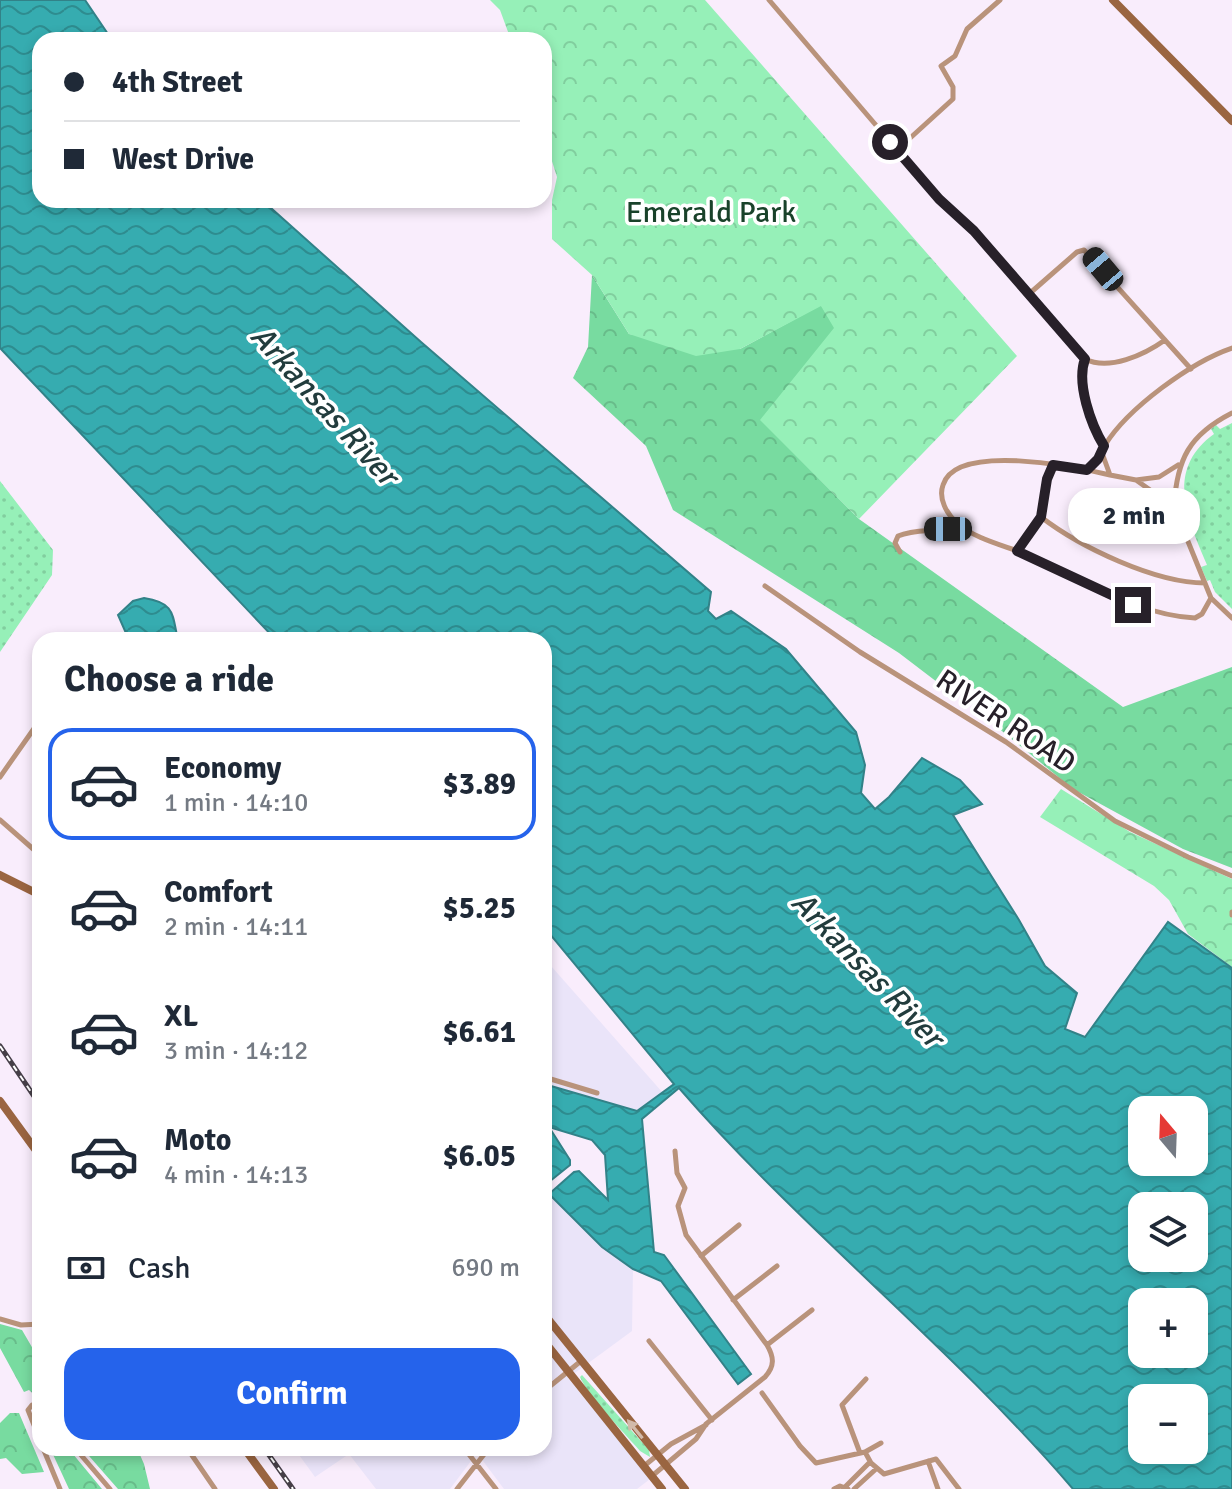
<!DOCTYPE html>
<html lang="en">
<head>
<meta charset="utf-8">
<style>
	:root { --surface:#fff; --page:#f2f2f3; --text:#1f2937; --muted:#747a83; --line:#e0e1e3; --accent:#2563eb }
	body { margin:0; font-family:Signika,sans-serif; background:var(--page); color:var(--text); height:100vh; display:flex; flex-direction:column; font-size:30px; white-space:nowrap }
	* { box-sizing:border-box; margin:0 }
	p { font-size:26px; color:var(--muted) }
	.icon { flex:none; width:44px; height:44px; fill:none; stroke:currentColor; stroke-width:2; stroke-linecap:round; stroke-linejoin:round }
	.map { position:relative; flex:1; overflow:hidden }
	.side { position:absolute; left:32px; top:632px; width:520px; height:824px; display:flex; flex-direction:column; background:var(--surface); border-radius:24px; box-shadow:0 4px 12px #0003 }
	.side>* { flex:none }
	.banner { position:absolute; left:32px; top:32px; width:520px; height:176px; border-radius:24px; box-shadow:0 4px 12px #0003; display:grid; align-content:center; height:176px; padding:0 32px; background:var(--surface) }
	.needle { width:52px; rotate:341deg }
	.fabs { position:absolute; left:1128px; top:1096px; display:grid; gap:16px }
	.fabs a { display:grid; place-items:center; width:80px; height:80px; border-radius:16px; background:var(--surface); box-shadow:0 4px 12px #0003; font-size:40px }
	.end { position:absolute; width:36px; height:36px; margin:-18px; border:10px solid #272029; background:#fff; box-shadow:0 0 0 4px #fff }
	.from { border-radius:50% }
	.bubble { position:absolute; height:56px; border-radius:24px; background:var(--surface); box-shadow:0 4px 12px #0003; font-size:26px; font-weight:800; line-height:56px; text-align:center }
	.car { position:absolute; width:24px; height:48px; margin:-24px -12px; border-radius:10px; box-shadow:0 0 6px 2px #0007; background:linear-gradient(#222 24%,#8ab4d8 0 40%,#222 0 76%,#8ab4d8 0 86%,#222 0) }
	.banner b { display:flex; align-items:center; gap:28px; height:76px; font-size:30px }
	.banner b+b { border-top:2px solid var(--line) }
	.banner i { width:20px; height:20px; background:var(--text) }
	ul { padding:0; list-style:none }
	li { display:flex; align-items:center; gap:24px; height:112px; margin:0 16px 12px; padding:0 16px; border:4px solid transparent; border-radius:24px }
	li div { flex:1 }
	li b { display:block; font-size:30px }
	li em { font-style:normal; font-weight:800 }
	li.active { border-color:var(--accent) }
	li>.icon { width:72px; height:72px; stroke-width:1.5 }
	h2 { padding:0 32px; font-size:36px; line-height:96px }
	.pay { display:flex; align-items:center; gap:20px; height:88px; padding:0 32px; font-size:30px }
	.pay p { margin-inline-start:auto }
	.cta { display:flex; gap:16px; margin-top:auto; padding:16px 32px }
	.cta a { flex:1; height:92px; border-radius:24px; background:var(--accent); color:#fff; font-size:32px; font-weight:800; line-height:92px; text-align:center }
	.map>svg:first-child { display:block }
</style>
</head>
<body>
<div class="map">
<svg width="1232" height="1489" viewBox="0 0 1232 1489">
	<defs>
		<pattern id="grass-dots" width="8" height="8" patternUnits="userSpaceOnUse" patternTransform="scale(2)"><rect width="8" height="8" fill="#96f0b8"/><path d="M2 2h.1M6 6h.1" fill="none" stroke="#81ce9e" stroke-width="1.8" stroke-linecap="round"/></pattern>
		<pattern id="forest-crowns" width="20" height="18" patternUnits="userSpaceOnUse" patternTransform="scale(2)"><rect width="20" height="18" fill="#78dba0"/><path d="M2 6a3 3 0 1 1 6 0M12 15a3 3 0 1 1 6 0" fill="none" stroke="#68bc8a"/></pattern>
		<pattern id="park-crowns" width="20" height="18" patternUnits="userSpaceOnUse" patternTransform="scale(2)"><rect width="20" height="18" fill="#96f0b8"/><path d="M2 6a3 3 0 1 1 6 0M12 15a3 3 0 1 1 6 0" fill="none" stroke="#81ce9e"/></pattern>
		<pattern id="water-waves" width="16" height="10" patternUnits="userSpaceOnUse" patternTransform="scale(2)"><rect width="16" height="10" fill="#36acb0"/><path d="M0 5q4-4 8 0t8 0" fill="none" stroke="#2e8c8f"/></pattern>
	</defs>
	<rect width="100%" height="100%" fill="#f9edfc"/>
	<path fill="#eae4f9" d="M544,958L663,1093L637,1111L551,1086L546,1100H544Z
		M544,1188L602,1246L633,1269L632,1331L568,1378L650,1479L637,1489H504L477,1453L450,1489H376L349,1454L315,1477L294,1448H544Z"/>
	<path fill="url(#grass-dots)" d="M1232,423V609L1215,592L1210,580L1207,581L1201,567L1207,565C1188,520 1164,470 1214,434L1211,429L1216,425L1220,429Z
		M0,481L53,550L52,575L0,652Z
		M582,1375L649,1450L650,1457L640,1451C623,1431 590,1399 580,1377Z"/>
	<path fill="url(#forest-crowns)" d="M592,275L629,334L740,349L821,305L835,328L761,420L859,519L1123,707L1232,667V868L1183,849L1073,789L997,727L979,692L953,674L937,682L899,653L673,510L646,446L573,378L588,347Z
		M0,1324L22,1330L40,1361V1400L29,1390L24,1392L0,1348Z
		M10,1413H19L44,1472L22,1474L6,1458L0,1459V1423Z
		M50,1448H68L102,1489H69Z
		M82,1448H137L144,1464L150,1489H118Z"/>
	<path fill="url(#park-crowns)" d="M490,0H705L1017,356L859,519L760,420L834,328L821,306L740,349L696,356L629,334L592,275L552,239V200L557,177L544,136V40H511L500,10Z
		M1061,789L1130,832L1232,879V967L1188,934L1169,900L1154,886L1040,817Z"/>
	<path fill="url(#water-waves)" stroke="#328288" stroke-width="2" fill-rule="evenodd" d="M0,0H85L112,40H40V200H262L421,342L711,592L708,611L716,619L731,611L786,649L856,732L865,765L861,793L875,809L889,797L922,758L960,780L982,804L953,815L1019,920L1045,966L1077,993L1065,1029L1085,1037L1168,922L1232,968V1489H1073C951,1346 802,1230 679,1088L642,1119L654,1252L664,1255L751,1374L738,1384L661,1281L633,1269L602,1247L549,1194L574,1172L579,1171L608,1200L605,1155L592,1140L549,1127L570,1160V1165L544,1186V1100H546L551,1086L637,1111L674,1084L544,927V640H276L0,348ZM1194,1110V1162H1142V1110ZM1194,1206V1258H1142V1206ZM1194,1302V1354H1142V1302ZM1194,1398V1450H1142V1398Z
		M144,598C176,603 172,615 178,640H129L118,615L133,601Z"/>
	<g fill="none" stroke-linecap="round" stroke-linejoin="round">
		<path stroke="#b9937b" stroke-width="5" d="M769,0L939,199L974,231L1085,359C1109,371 1144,355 1165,340
			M897,150L953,99V87L941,66L955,56L967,29L1000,0
			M1029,294L1077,252L1084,250L1191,369
			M1085,359C1076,384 1090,425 1104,446
			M1102,453L1110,475L1136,480L1174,507L1211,598L1232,618
			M1088,469C1096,461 1100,454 1105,445C1128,408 1191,362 1232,348
			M1110,475C1077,467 956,442 943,485C938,499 947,514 957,523C976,540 1007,546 1030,556C1085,578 1134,615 1195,618L1202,614L1211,598
			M1136,480L1159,477L1178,465
			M1174,506C1177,459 1189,435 1232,413
			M1041,517C1080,547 1155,583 1205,583
			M1017,551L1041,517L1047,479L1053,465
			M900,552L895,543L898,536C919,527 942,534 958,524
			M765,586L860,652L1006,742L1115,821L1188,857L1232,876
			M0,777L40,720
			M0,820L40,855
			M34,891L40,878
			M1232,912V915
			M544,1077L597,1093
			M701,1256L739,1225
			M733,1300L777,1266
			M0,1319L21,1325L40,1324
			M649,1341L712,1420
			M767,1345L812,1310
			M544,1391L581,1361
			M762,1393L800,1446L816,1463L865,1452L881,1443
			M40,1405H32L28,1410L40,1440
			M43,1448L60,1489
			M75,1448L110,1489
			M187,1448L215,1489
			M464,1448L496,1489
			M865,1452L871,1463L884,1474L936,1459L959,1489
			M860,1453L842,1405L866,1379
			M928,1461L938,1489
			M644,1466L671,1444L706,1425
			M652,1476L696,1439L706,1424L765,1377C775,1366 774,1357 767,1345L686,1235L678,1206L685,1188L677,1173L675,1151
			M845,1487L870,1462
			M457,1489L489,1448
			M834,1489L840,1486L848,1489
			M854,1489L876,1469"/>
		<path stroke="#9a6541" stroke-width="8" d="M1113,0L1232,121
			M0,875L40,895
			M0,1101L40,1156
			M544,1314L685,1489
			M544,1341L662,1489
			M244,1448L274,1489"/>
		<g stroke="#463f48" stroke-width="5">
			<path id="rail" d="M0,1046L40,1105
				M264,1448L293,1489"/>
		</g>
		<use href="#rail" stroke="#fff" stroke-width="2" stroke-dasharray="6" stroke-linecap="butt"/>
	</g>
	<defs><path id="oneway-solid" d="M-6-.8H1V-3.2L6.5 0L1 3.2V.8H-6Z" transform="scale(2)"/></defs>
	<use fill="#d2baaa" href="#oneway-solid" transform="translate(635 1429) rotate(-129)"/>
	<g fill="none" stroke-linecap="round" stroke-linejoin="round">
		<path stroke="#272029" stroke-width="10" d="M890,142L939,199L974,231L1085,359C1076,383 1091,425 1104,446L1098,459L1087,470L1053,465L1047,479L1041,517L1017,551L1133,605"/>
	</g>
	<g text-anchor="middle" stroke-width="7" stroke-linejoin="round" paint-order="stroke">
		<g font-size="30" fill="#19422a" stroke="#fff">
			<text x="711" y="222">Emerald Park</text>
		</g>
		<g font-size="30" fill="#272029" stroke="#fff">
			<text transform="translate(1006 721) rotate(34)" y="10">RIVER ROAD</text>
		</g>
		<g font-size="32" font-style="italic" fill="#223c3d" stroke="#fff">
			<text transform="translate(325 405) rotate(48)" y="11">Arkansas River</text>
			<text transform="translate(868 969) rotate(46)" y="11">Arkansas River</text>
		</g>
	</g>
</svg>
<div class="fabs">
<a><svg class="needle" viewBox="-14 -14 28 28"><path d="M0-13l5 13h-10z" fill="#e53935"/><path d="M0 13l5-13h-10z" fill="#747a83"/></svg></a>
<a><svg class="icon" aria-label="layers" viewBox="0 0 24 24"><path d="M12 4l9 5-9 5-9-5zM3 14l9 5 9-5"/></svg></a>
<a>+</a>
<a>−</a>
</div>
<i class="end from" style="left:890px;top:142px"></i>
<i class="end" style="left:1133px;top:605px"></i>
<div class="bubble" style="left:1068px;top:488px;width:132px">2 min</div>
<i class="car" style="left:1103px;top:269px;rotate:320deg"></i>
<i class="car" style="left:948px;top:529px;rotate:270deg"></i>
<div class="banner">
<b><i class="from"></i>4th Street</b>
<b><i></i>West Drive</b>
</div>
<section class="side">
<h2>Choose a ride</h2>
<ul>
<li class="active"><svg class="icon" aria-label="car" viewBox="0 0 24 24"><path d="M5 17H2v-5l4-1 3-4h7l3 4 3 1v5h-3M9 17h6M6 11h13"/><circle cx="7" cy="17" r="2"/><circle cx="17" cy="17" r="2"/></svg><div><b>Economy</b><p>1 min · 14:10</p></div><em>$3.89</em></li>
<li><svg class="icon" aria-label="car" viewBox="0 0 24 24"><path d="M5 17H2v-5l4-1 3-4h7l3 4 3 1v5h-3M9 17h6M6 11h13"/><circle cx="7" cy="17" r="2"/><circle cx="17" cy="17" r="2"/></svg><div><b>Comfort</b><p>2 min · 14:11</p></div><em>$5.25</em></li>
<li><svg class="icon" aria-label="car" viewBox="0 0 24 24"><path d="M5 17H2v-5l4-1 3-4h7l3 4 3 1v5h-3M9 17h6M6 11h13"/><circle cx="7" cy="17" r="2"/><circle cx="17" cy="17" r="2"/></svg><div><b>XL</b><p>3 min · 14:12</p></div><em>$6.61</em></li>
<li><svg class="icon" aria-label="car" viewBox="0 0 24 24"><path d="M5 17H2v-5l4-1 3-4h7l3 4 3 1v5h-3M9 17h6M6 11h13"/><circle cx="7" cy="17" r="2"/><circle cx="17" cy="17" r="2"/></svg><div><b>Moto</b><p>4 min · 14:13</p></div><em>$6.05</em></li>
</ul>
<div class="pay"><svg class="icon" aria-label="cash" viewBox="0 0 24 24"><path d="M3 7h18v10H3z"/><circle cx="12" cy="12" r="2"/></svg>Cash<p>690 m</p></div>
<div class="cta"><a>Confirm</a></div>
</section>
</div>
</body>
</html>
